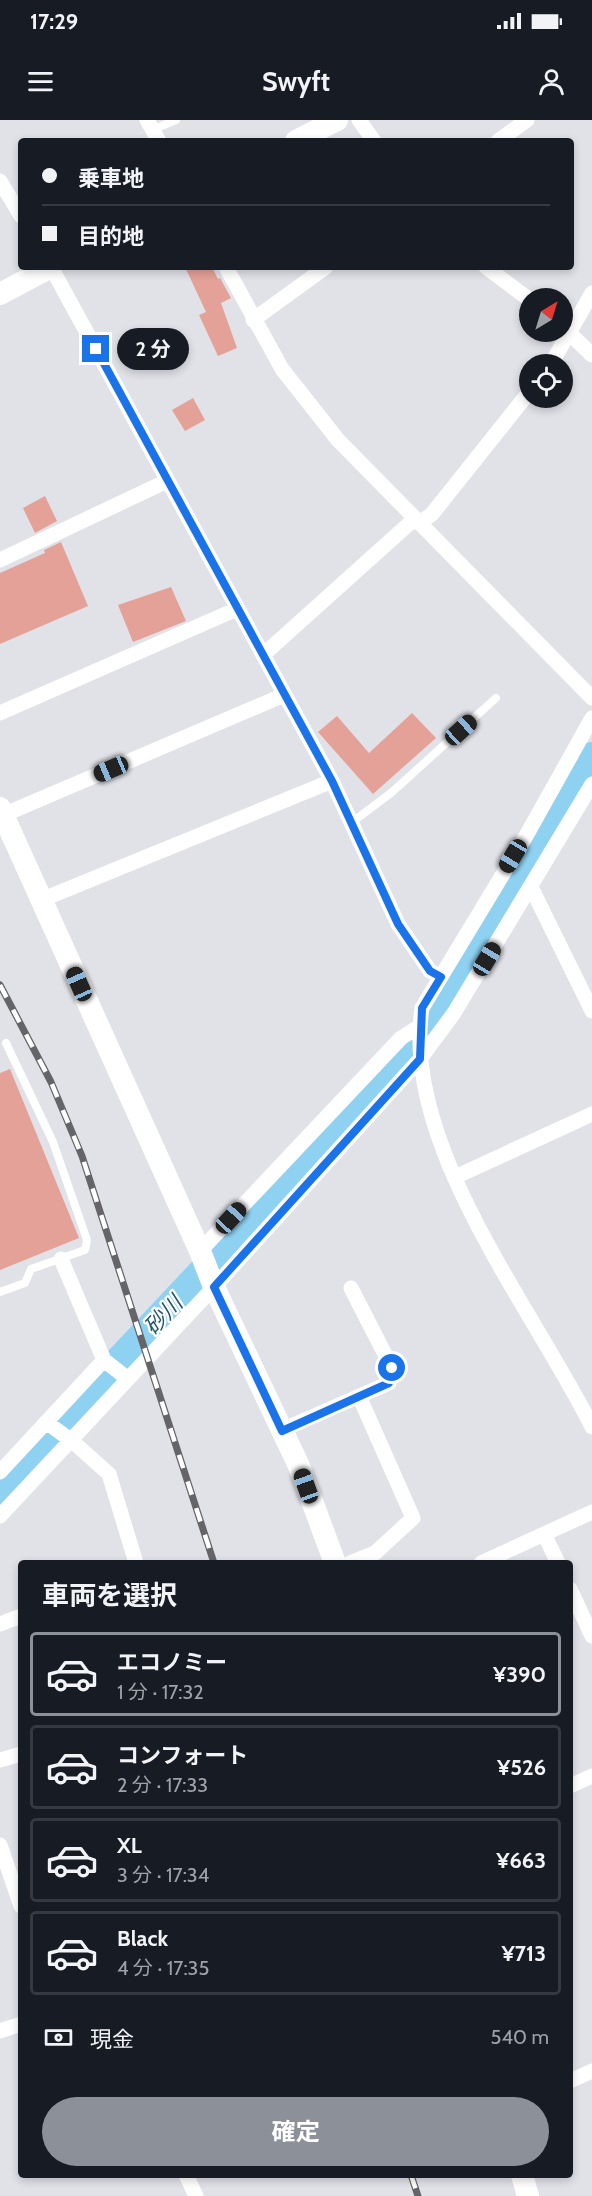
<!DOCTYPE html>
<html lang="ja">
<head>
<meta charset="utf-8">
<style>
	:root { --surface:#171b24; --page:#242831; --text:#f1f3f6; --muted:#9ea1a6; --line:#363941; --accent:#8c9099 }
	body { margin:0; font-family:Cabin,"Noto Sans JP",sans-serif; background:var(--page); color:var(--text); height:100vh; display:flex; flex-direction:column; font-size:22px; white-space:nowrap }
	* { box-sizing:border-box; margin:0 }
	p { font-size:20px; color:var(--muted) }
	.icon { flex:none; width:33px; height:33px; fill:none; stroke:currentColor; stroke-width:2; stroke-linecap:round; stroke-linejoin:round }
	.map { position:relative; flex:1; overflow:hidden }
	.sheet { position:absolute; left:18px; top:1440px; width:555px; height:618px; display:flex; flex-direction:column; background:var(--surface); border-radius:6px; box-shadow:0 3px 9px #0003 }
	.sheet>* { flex:none }
	.guide { position:absolute; left:18px; top:18px; width:556px; height:132px; border-radius:6px; box-shadow:0 3px 9px #0003; display:grid; align-content:center; height:132px; padding:0 24px; background:var(--surface) }
	.needle { width:39px; rotate:38deg }
	.buttons { position:absolute; left:519px; top:168px; display:grid; gap:12px }
	.buttons a { display:grid; place-items:center; width:54px; height:54px; border-radius:50%; background:var(--surface); box-shadow:0 3px 9px #0003; font-size:30px }
	.end { position:absolute; width:27px; height:27px; margin:-14px; border:8px solid #1a73e8; background:#fff; box-shadow:0 0 0 3px #fff }
	.from { border-radius:50% }
	.bubble { position:absolute; height:42px; border-radius:21px; background:var(--surface); box-shadow:0 3px 9px #0003; font-size:20px; font-weight:700; line-height:42px; text-align:center }
	.car { position:absolute; width:18px; height:36px; margin:-18px -9px; border-radius:8px; box-shadow:0 0 4px 2px #0007; background:linear-gradient(#222 24%,#8ab4d8 0 40%,#222 0 76%,#8ab4d8 0 86%,#222 0) }
	.guide b { display:flex; align-items:center; gap:21px; height:57px; font-size:22px }
	.guide b+b { border-top:2px solid var(--line) }
	.guide i { width:15px; height:15px; background:var(--text) }
	ul { padding:0; list-style:none }
	li { display:flex; align-items:center; gap:18px; height:84px; margin:0 12px 9px; padding:0 12px; border:3px solid var(--line); border-radius:6px }
	li div { flex:1 }
	li b { display:block; font-size:22px }
	li em { font-style:normal; font-weight:700 }
	li.current { border-color:var(--accent) }
	li>.icon { width:54px; height:54px; stroke-width:1.5 }
	h2 { padding:0 24px; font-size:27px; line-height:72px }
	.pay { display:flex; align-items:center; gap:15px; height:66px; padding:0 24px; font-size:22px }
	.pay p { margin-inline-start:auto }
	.action { display:flex; gap:12px; margin-top:auto; padding:12px 24px }
	.action a { flex:1; height:69px; border-radius:36px; background:var(--accent); color:#fff; font-size:24px; font-weight:700; line-height:69px; text-align:center }
	.status { display:flex; justify-content:space-between; align-items:center; height:42px; padding:0 30px; background:var(--surface); direction:ltr }
	.status svg { height:16px; fill:currentColor }
	header { display:flex; justify-content:space-between; align-items:center; height:78px; padding:0 24px; background:var(--surface); font-size:27px; font-weight:700 }
	.map>svg:first-child { display:block }
</style>
</head>
<body>
<div class="status"><b>17:29</b><svg viewBox="0 0 49 12"><path d="M0 12V9h3v3zM5 12V6h3v6zM10 12V3h3v9zM15 12V0h3v12zM26 1h20v11H26zM47 4h2v5h-2z"/></svg></div>
<header><svg class="icon" aria-label="menu" viewBox="0 0 24 24"><path d="M4 6h16M4 12h16M4 18h16"/></svg>Swyft<svg class="icon" aria-label="person" viewBox="0 0 24 24"><circle cx="12" cy="8" r="4"/><path d="M4 21q1-7 8-7t8 7"/></svg></header>
<div class="map">
<svg width="592" height="2076" viewBox="0 0 592 2076">
	<rect width="100%" height="100%" fill="#e1e2e8"/>
	<g fill="none" stroke-linecap="round" stroke-linejoin="round">
		<path stroke="#8fd1f0" stroke-width="32" d="M0,1370L403,940L449,883L592,638"/>
	</g>
	<path fill="#e3a198" d="M185,147H212L218,159L220,158L231,178L221,183L237,228L218,236L199,195L206,192Z
		M193,278L205,300L185,311L172,290Z
		M45,376L57,401L35,413L23,388Z
		M61,422L88,486L0,524V453L45,433L44,430Z
		M171,467L186,501L133,522L118,485Z
		M412,593L436,618L373,674L318,612L337,596L369,633Z
		M10,949L79,1118L0,1150V953Z"/>
	<g fill="none" stroke-linecap="round" stroke-linejoin="round">
		<path stroke="#fff" stroke-width="8" d="M152,10L176,0
			M351,703L391,673L496,578
			M0,1172L25,1163L31,1149L85,1130L87,1120L53,1022L6,923"/>
		<path stroke="#fff" stroke-width="15" d="M147,0L159,21
			M359,0L374,21
			M498,21L527,0
			M0,61L21,96
			M51,147L332,661L398,804L430,851L441,857
			M226,147L282,249L338,320L592,578
			M486,147L530,180
			M253,200L326,147
			M562,206L592,235
			M551,244L592,173
			M0,440L167,361
			M263,535L411,402H421L432,394L530,271
			M0,593L237,489
			M592,598L526,716L422,888C401,1025 533,1188 592,1307
			M3,695L284,575
			M531,767L592,891
			M41,780L332,661
			M455,1057L592,994
			M200,1131L401,918L420,906
			M61,1139L104,1240L128,1259
			M46,1302L72,1321L109,1354L136,1443
			M282,1310L389,1263L392,1248L351,1168
			M0,1352L104,1240
			M0,1396L214,1167L420,939L454,893L592,664
			M544,1414L558,1443
			M350,1443L375,1433L413,1398L359,1276
			M481,1443L592,1392
			M570,1469L592,1516
			M0,1504L21,1496
			M0,1640L21,1634
			M570,1666L592,1656
			M0,1725L21,1786
			M0,1911L21,1904
			M570,1961L592,1951
			M186,2055L196,2076"/>
		<path stroke="#fff" stroke-width="22" d="M296,21L337,0
			M0,174L51,147
			M0,688L200,1131L214,1167L299,1346L335,1443
			M522,2055L528,2076"/>
		<g stroke="#656569" stroke-width="7">
			<path id="rail" d="M0,865L51,962L82,1036L214,1443
				M411,2055L418,2076"/>
		</g>
		<use href="#rail" stroke="#fff" stroke-width="4.5" stroke-dasharray="14" stroke-linecap="butt"/>
	</g>
	<g fill="none" stroke-linecap="round" stroke-linejoin="round">
		<path stroke="#1a73e8" stroke-width="8" d="M96,229L332,661L398,804L430,851L441,857L422,888L420,939L214,1167L282,1311L389,1263L392,1248"/>
	</g>
	<g text-anchor="middle" stroke-width="4.5" stroke-linejoin="round" paint-order="stroke">
		<g font-size="22" font-style="italic" fill="#24586e" stroke="#fff">
			<text transform="translate(163 1195) rotate(-47)" y="8">砂川</text>
		</g>
	</g>
</svg>
<div class="buttons">
<a><svg class="needle" viewBox="-14 -14 28 28"><path d="M0-13l5 13h-10z" fill="#e53935"/><path d="M0 13l5-13h-10z" fill="#9ea1a6"/></svg></a>
<a><svg class="icon" aria-label="locate" viewBox="0 0 24 24"><circle cx="12" cy="12" r="6"/><path d="M12 2v4M12 18v4M2 12h4M18 12h4"/></svg></a>
</div>
<i class="end from" style="left:392px;top:1248px"></i>
<i class="end" style="left:96px;top:229px"></i>
<div class="bubble" style="left:117px;top:208px;width:72px">2 分</div>
<i class="car" style="left:461px;top:610px;rotate:48deg"></i>
<i class="car" style="left:111px;top:649px;rotate:247deg"></i>
<i class="car" style="left:513px;top:736px;rotate:211deg"></i>
<i class="car" style="left:487px;top:839px;rotate:31deg"></i>
<i class="car" style="left:79px;top:864px;rotate:336deg"></i>
<i class="car" style="left:231px;top:1098px;rotate:43deg"></i>
<i class="car" style="left:306px;top:1366px;rotate:340deg"></i>
<div class="guide">
<b><i class="from"></i>乗車地</b>
<b><i></i>目的地</b>
</div>
<section class="sheet">
<h2>車両を選択</h2>
<ul>
<li class="current"><svg class="icon" aria-label="car" viewBox="0 0 24 24"><path d="M5 17H2v-5l4-1 3-4h7l3 4 3 1v5h-3M9 17h6M6 11h13"/><circle cx="7" cy="17" r="2"/><circle cx="17" cy="17" r="2"/></svg><div><b>エコノミー</b><p>1 分 · 17:32</p></div><em>¥390</em></li>
<li><svg class="icon" aria-label="car" viewBox="0 0 24 24"><path d="M5 17H2v-5l4-1 3-4h7l3 4 3 1v5h-3M9 17h6M6 11h13"/><circle cx="7" cy="17" r="2"/><circle cx="17" cy="17" r="2"/></svg><div><b>コンフォート</b><p>2 分 · 17:33</p></div><em>¥526</em></li>
<li><svg class="icon" aria-label="car" viewBox="0 0 24 24"><path d="M5 17H2v-5l4-1 3-4h7l3 4 3 1v5h-3M9 17h6M6 11h13"/><circle cx="7" cy="17" r="2"/><circle cx="17" cy="17" r="2"/></svg><div><b>XL</b><p>3 分 · 17:34</p></div><em>¥663</em></li>
<li><svg class="icon" aria-label="car" viewBox="0 0 24 24"><path d="M5 17H2v-5l4-1 3-4h7l3 4 3 1v5h-3M9 17h6M6 11h13"/><circle cx="7" cy="17" r="2"/><circle cx="17" cy="17" r="2"/></svg><div><b>Black</b><p>4 分 · 17:35</p></div><em>¥713</em></li>
</ul>
<div class="pay"><svg class="icon" aria-label="cash" viewBox="0 0 24 24"><path d="M3 7h18v10H3z"/><circle cx="12" cy="12" r="2"/></svg>現金<p>540 m</p></div>
<div class="action"><a>確定</a></div>
</section>
</div>
</body>
</html>
